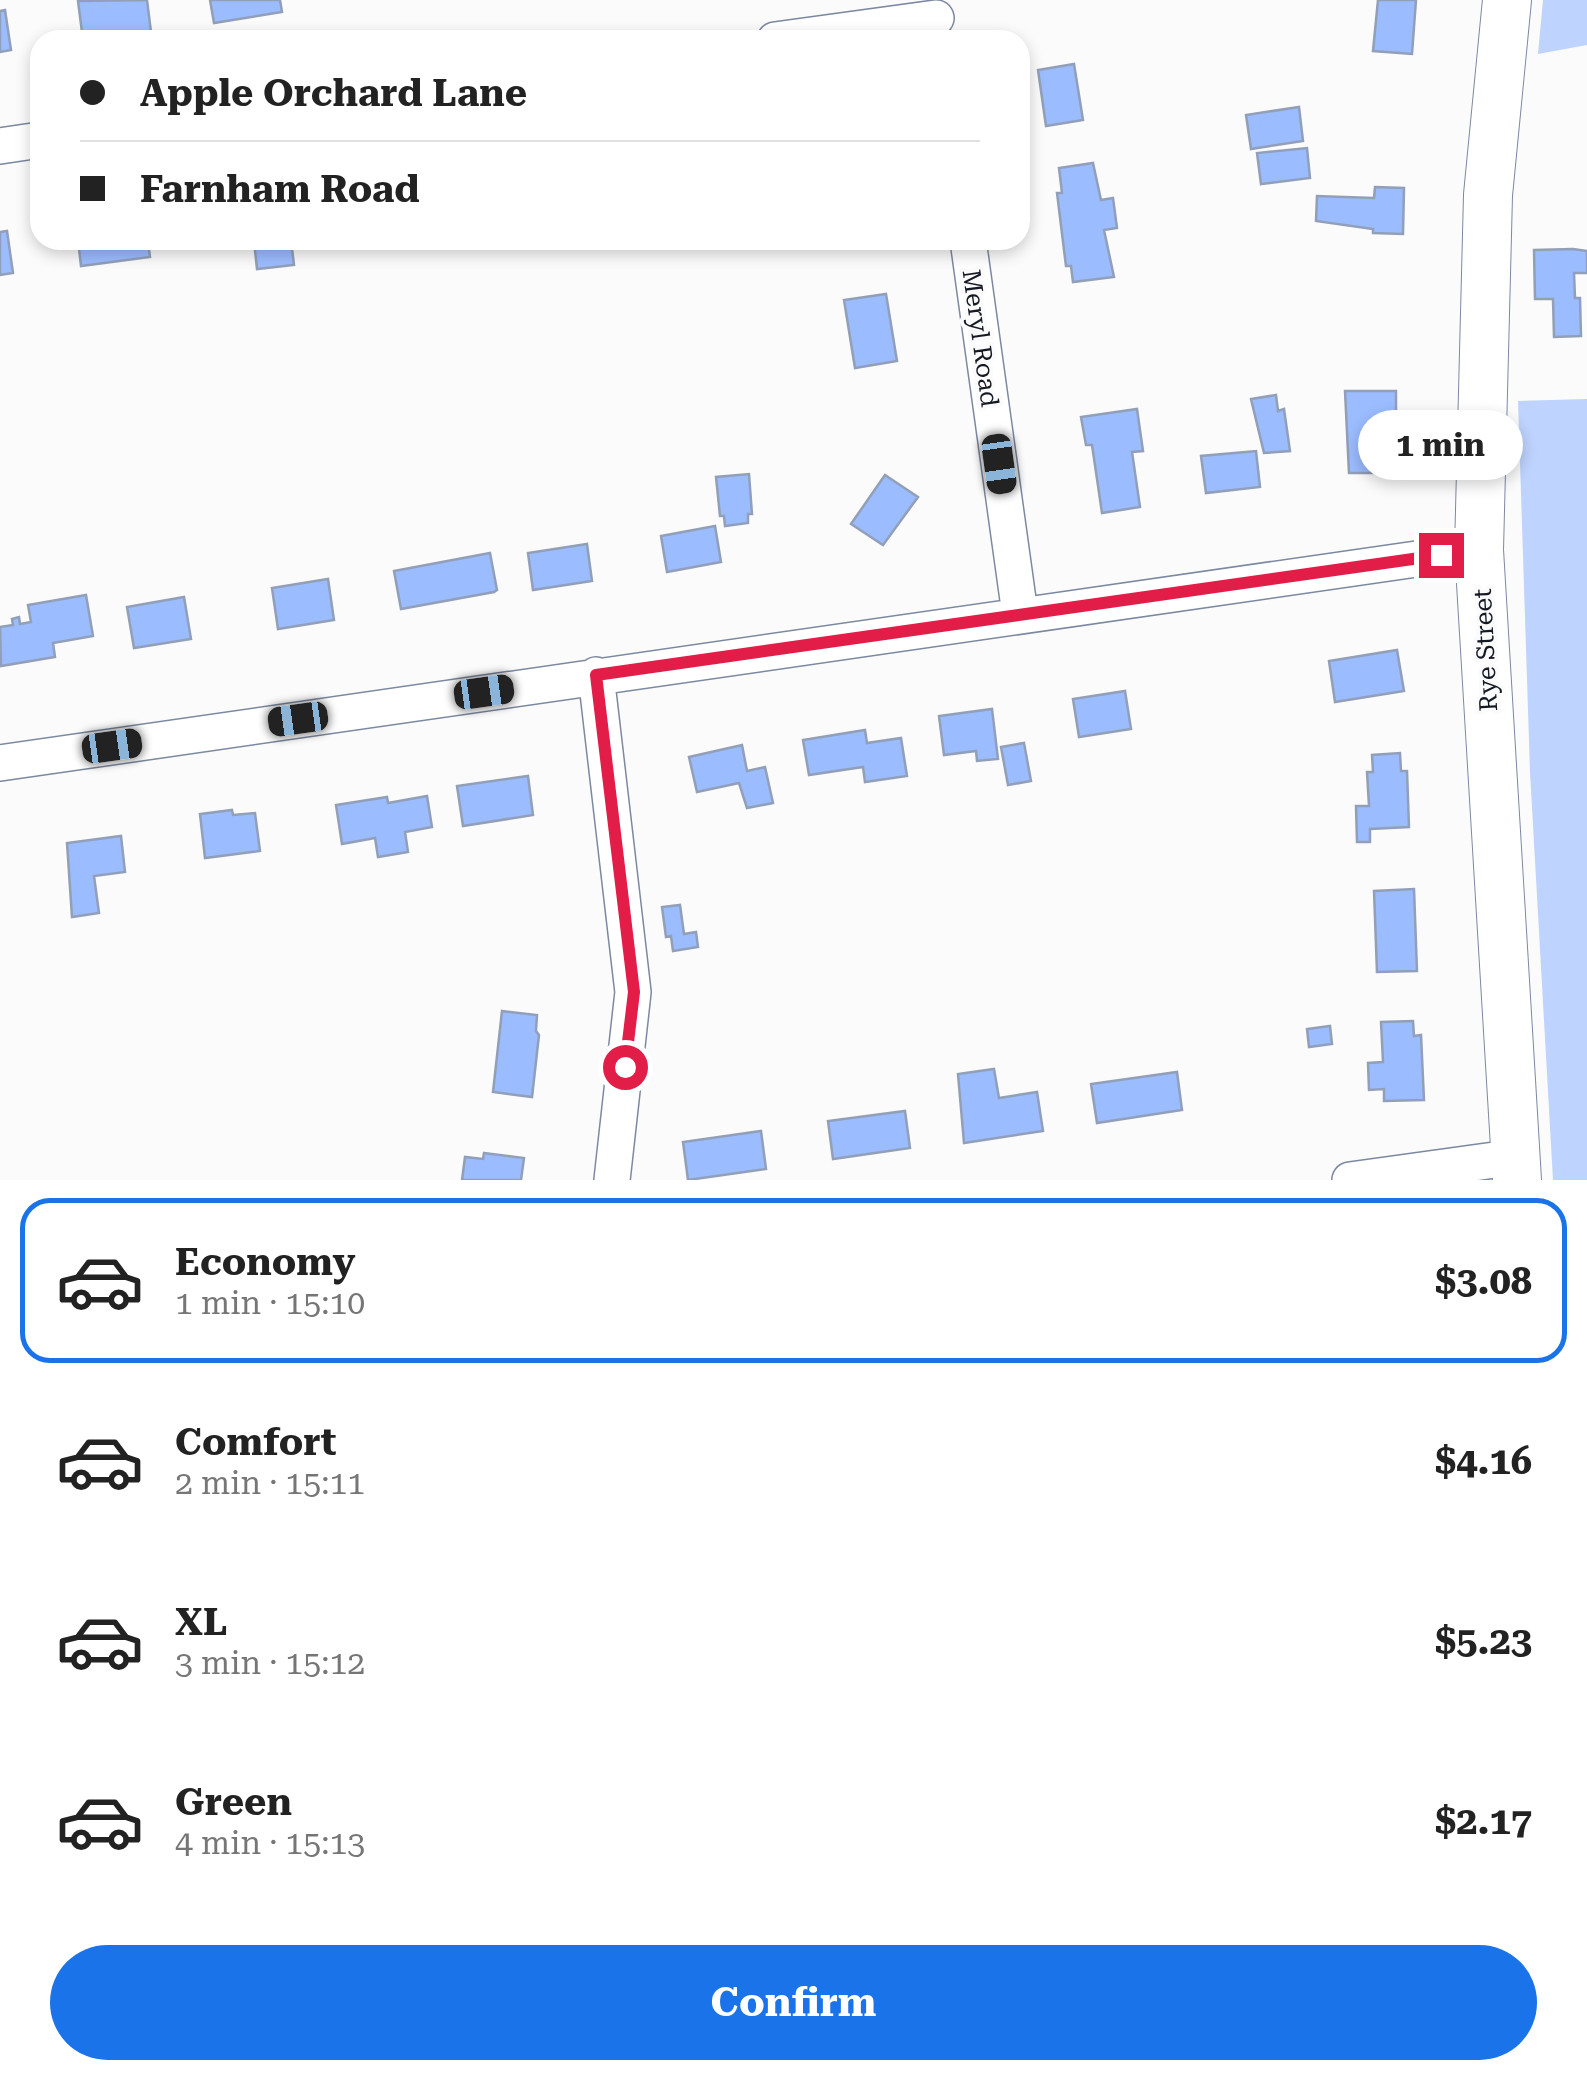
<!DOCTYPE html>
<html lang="en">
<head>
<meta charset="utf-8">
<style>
	:root { --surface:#fff; --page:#f6f6f6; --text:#222; --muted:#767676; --line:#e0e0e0; --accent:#1a73e8 }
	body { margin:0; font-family:"Roboto Serif",serif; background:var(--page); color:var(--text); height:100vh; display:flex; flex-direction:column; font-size:38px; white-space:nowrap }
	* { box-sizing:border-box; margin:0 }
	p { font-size:32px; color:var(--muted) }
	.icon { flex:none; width:55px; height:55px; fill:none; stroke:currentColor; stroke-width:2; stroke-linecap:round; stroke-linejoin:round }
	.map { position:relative; height:1180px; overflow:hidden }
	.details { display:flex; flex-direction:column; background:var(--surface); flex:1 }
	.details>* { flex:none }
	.hud { position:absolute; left:30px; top:30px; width:1000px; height:220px; border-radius:30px; box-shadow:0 5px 15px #0003; display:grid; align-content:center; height:220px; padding:0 50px; background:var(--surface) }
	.end { position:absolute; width:45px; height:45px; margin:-22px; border:12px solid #e11d48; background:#fff; box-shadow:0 0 0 5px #fff }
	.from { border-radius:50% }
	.bubble { position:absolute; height:70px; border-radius:35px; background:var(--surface); box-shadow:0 5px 15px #0003; font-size:32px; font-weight:700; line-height:70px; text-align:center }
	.car { position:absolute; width:30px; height:60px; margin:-30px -15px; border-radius:12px; box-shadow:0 0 8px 2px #0007; background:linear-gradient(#222 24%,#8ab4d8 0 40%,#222 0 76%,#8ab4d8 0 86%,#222 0) }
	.hud b { display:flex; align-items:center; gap:35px; height:95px; font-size:38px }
	.hud b+b { border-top:2px solid var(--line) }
	.hud i { width:25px; height:25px; background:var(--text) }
	ul { padding:18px 0 0; list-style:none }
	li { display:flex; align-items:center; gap:30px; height:165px; margin:0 20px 15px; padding:0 30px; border:5px solid transparent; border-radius:30px }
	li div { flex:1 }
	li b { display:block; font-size:38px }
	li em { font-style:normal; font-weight:700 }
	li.active { border-color:var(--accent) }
	li>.icon { width:90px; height:90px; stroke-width:1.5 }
	.primary-button { display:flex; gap:20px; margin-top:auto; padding:20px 50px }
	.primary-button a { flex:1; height:115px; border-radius:60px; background:var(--accent); color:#fff; font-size:40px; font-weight:700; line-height:115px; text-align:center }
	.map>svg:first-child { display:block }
</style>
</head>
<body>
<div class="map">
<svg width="1587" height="1180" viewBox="0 0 1587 1180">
	<rect width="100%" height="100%" fill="#fbfbfb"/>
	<path fill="#bed3fd" d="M1543,0H1587V45L1538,54Z
		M1587,399V1180H1553L1530,772L1518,401Z"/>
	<path fill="#9bbcfe" stroke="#929fb9" stroke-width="2.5" d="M147,0L151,32L83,40L78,1Z
		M210,0H280L282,12L214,23Z
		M1378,0H1416L1412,54L1373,51Z
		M5,10L11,50L0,52V11Z
		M1074,64L1083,120L1046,126L1038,70Z
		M1299,107L1303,141L1251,149L1246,115Z
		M1307,148L1310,178L1261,184L1257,153Z
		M1093,163L1101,200L1113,198L1117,228L1104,230L1114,277L1073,282L1071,266H1066L1057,193H1062L1059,168Z
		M1375,187L1404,188L1403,234L1373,233V229L1316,221L1317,196L1374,198Z
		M7,231L13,273L0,275V232Z
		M78,240H148L150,257L81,266Z
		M217,240H291L294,265L257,269L254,241L217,245Z
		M1573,249L1587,251V273H1574L1575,298H1580L1581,336L1554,337L1553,299H1535L1534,250Z
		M886,294L897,361L855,368L844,300Z
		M1345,391H1396V418H1389V473H1349Z
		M1276,395L1278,411L1284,409L1290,451L1264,453L1251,399Z
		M1137,409L1143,451L1132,452L1140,507L1102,513L1092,445H1086L1081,417Z
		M1256,451L1260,487L1206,493L1201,456Z
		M749,474L752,514H748V523L725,526L724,516H720L716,477Z
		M885,475L918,497L883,545L851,524Z
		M715,526L721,562L667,572L661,536Z
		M587,544L592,581L533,590L528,553Z
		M490,553L497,590L494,592L401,609L394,571Z
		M328,579L334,620L278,629L272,588Z
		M86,595L93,636L53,643L55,657L1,666L0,627L13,625L12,619L19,617L20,624L31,622L28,605Z
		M184,597L191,639L134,648L127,607Z
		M1397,650L1404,691L1335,702L1329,661Z
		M1125,691L1131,729L1079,737L1073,699Z
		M992,709L998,759L977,761L976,751L944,755L939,716Z
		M865,730L867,743L901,738L907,776L865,782L863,767L809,775L803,740Z
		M1024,743L1031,781L1008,785L1001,747Z
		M742,745L747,771L765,767L773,803L747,808L739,783L697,792L689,757Z
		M1400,753L1401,771H1407L1409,827L1370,829V842H1357L1356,806H1369L1367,772H1373L1372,755Z
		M528,776L533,815L463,826L457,786Z
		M427,796L432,827L405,832L408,852L378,857L375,838L342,844L336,805L387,797L388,803Z
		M232,810L233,815L255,813L260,851L205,858L200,814Z
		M121,836L125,872L94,876L99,913L72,917L67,843Z
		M1414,889L1417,971L1377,972L1374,891Z
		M680,905L684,934L696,932L698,947L673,951L671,936L666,937L662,907Z
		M502,1011L537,1015L536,1031L539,1035L532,1097L493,1092Z
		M1413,1021L1414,1036L1421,1035L1424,1100L1384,1101V1089L1369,1090L1368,1063L1383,1062L1381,1022Z
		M1330,1026L1332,1044L1309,1047L1307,1029Z
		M994,1069L999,1098L1037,1092L1043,1131L964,1143L958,1074Z
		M1177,1072L1182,1110L1097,1123L1091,1084Z
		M905,1111L910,1148L833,1159L828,1121Z
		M761,1131L766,1169L688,1180L683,1142Z
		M484,1153L524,1158L521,1180H462L465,1157L483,1159Z"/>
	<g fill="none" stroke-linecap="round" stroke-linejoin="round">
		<g stroke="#7c89a1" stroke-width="38">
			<path id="street" d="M775,40L936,18
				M0,146L40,140
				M968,240L1020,614
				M596,675L633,992L612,1180
				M0,763L1479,550
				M1350,1180L1516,1157"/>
		</g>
		<g stroke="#7c89a1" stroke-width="50">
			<path id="secondary" d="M1507,0L1488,195L1479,550L1517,1180"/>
		</g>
		<use href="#street" stroke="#fff" stroke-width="35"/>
		<use href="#secondary" stroke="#fff" stroke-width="48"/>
	</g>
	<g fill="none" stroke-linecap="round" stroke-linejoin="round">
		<path stroke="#e11d48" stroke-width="12" d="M625,1067L634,992L596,675L1441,555"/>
	</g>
	<g text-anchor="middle" stroke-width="8" stroke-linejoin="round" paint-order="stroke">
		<g font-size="25" fill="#141923" stroke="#fbfbfb">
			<text transform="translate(981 338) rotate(82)" y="9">Meryl Road</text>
			<text transform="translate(1485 650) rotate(-93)" y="9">Rye Street</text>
		</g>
	</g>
</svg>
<i class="end from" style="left:625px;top:1067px"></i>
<i class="end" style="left:1441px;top:555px"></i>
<div class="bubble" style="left:1358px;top:410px;width:165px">1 min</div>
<i class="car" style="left:999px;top:464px;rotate:172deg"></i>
<i class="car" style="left:484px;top:692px;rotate:82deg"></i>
<i class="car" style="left:298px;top:719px;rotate:262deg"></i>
<i class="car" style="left:112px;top:746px;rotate:82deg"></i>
<div class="hud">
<b><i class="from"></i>Apple Orchard Lane</b>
<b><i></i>Farnham Road</b>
</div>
</div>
<section class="details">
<ul>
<li class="active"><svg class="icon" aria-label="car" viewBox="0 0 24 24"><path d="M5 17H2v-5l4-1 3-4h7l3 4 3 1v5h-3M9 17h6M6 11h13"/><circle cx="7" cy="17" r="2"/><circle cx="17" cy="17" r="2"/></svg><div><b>Economy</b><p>1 min · 15:10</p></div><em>$3.08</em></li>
<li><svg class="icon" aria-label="car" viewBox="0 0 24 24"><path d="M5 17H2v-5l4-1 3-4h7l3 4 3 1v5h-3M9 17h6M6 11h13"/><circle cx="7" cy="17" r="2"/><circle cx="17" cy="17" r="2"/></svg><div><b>Comfort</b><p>2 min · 15:11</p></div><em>$4.16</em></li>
<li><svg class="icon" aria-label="car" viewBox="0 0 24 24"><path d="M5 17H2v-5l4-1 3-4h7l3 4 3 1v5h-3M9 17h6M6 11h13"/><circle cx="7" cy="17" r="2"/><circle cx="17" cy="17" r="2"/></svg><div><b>XL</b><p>3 min · 15:12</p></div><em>$5.23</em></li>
<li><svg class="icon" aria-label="car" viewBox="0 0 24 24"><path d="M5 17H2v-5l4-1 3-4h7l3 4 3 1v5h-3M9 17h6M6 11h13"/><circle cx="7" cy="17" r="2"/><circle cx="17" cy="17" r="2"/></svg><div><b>Green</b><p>4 min · 15:13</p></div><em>$2.17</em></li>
</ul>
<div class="primary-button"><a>Confirm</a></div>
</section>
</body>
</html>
